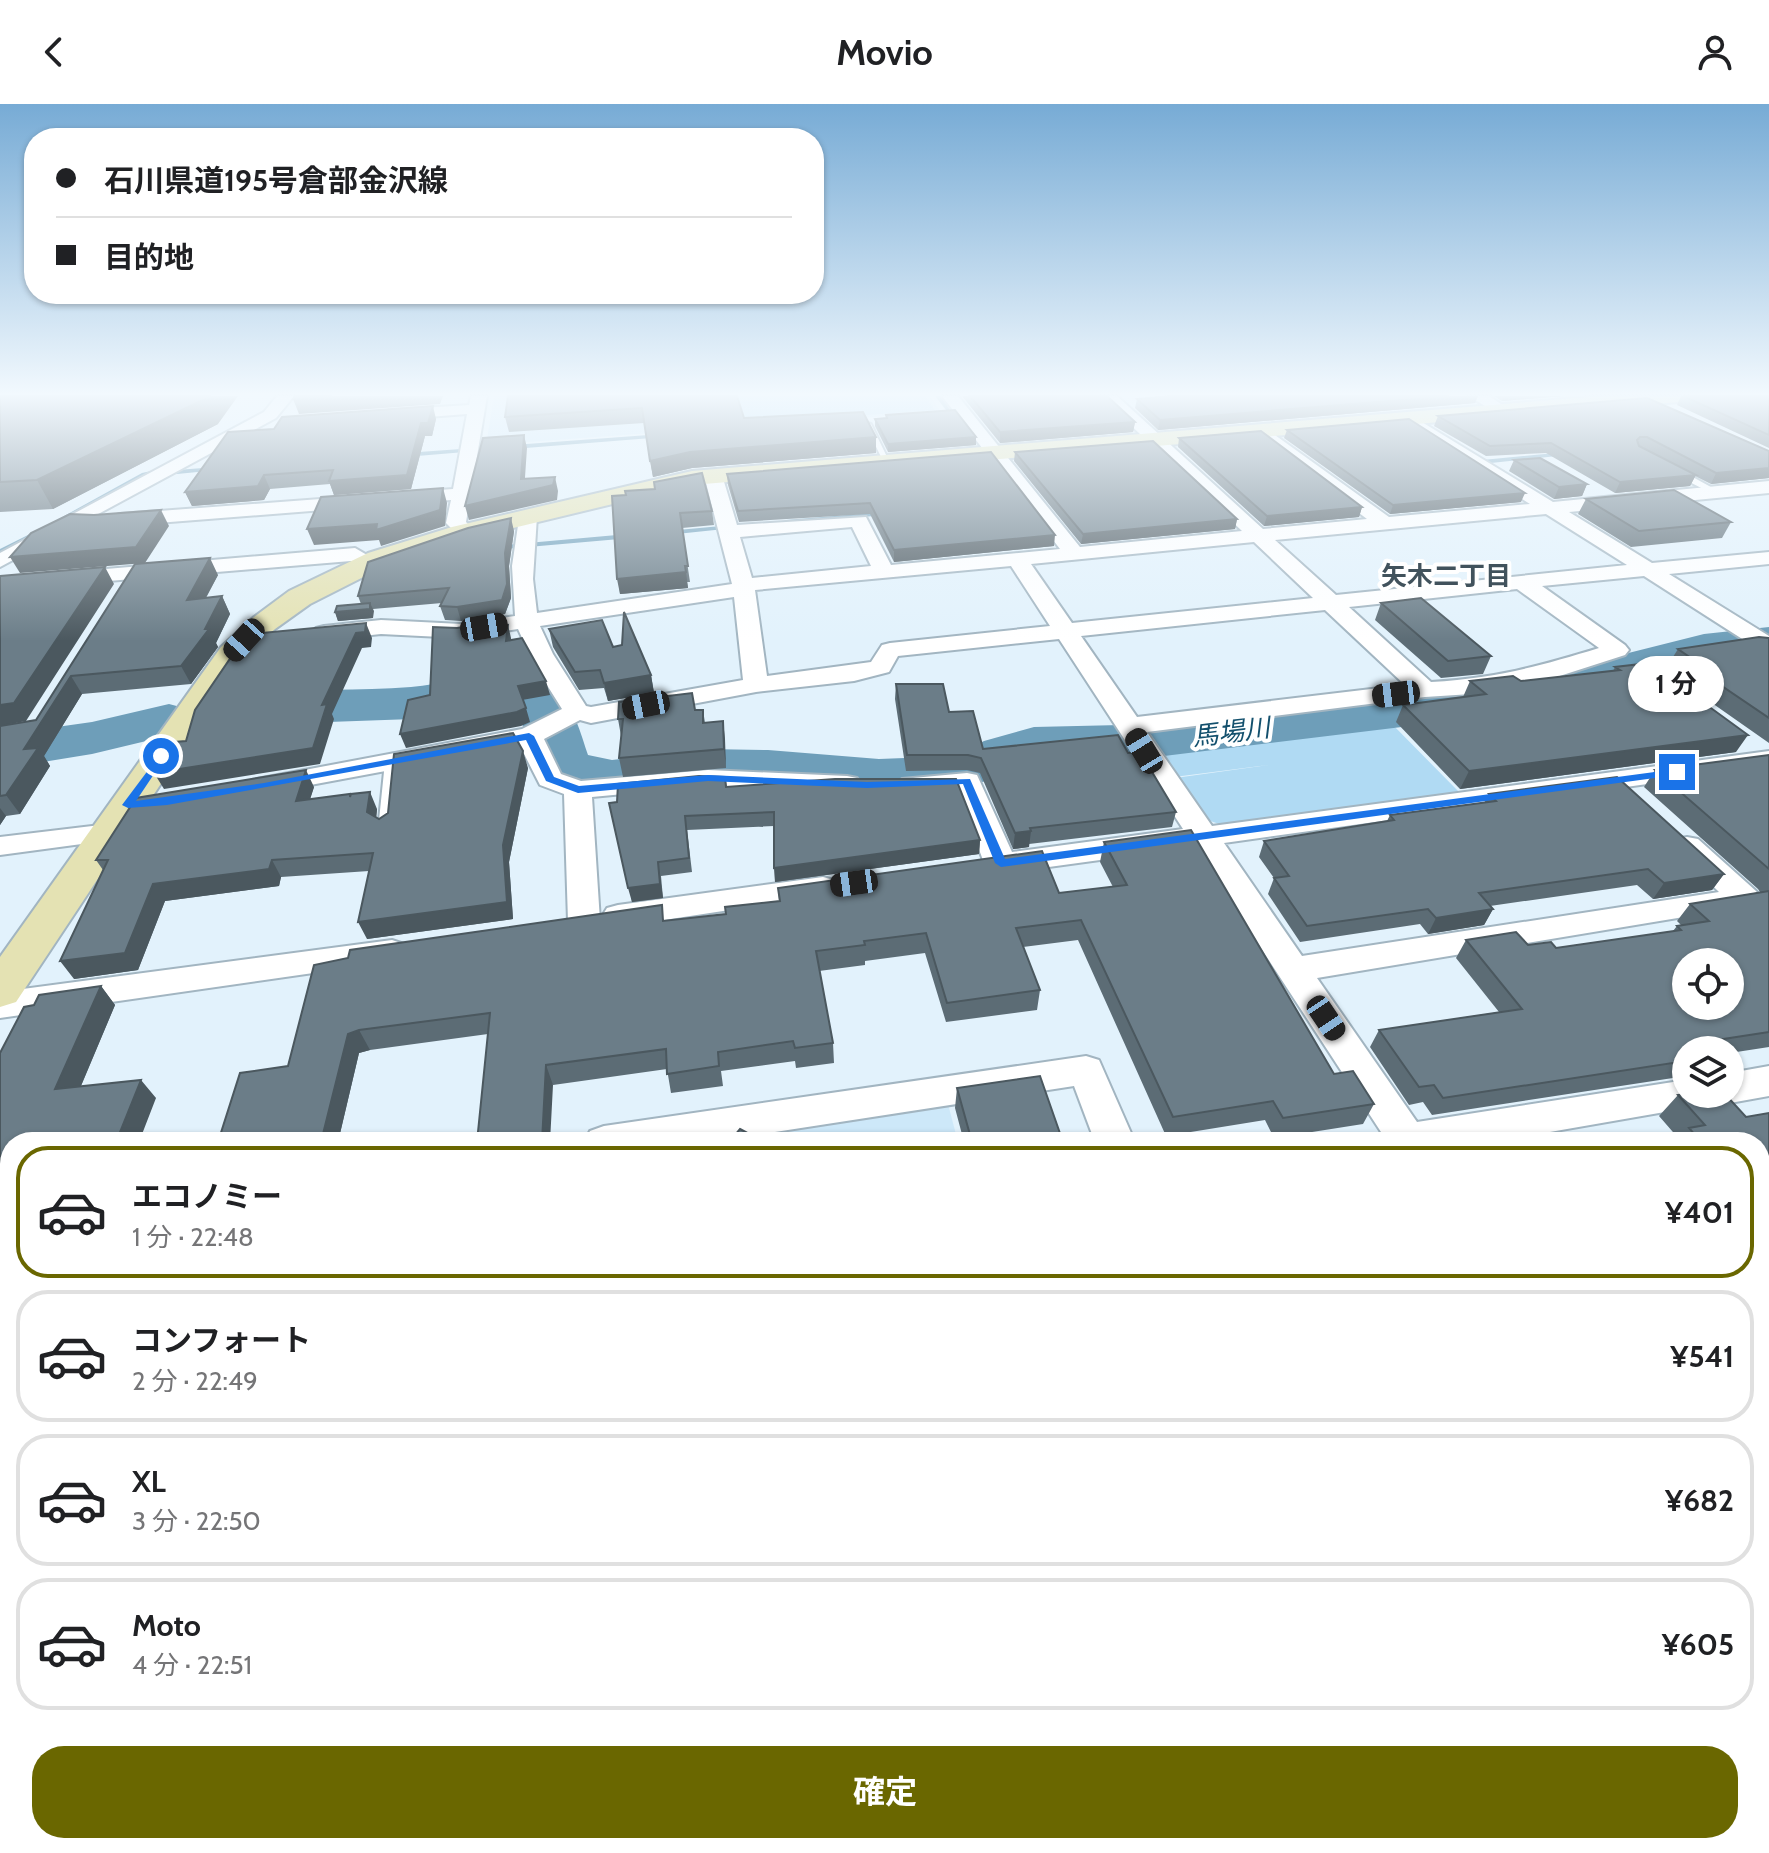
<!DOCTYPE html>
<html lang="ja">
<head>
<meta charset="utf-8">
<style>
	:root { --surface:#fff; --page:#f2f2f2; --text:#202124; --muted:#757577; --line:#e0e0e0; --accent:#6a6700 }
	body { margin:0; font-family:Cabin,"Noto Sans JP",sans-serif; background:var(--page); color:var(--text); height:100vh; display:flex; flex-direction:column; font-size:30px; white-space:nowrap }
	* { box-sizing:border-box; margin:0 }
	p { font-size:26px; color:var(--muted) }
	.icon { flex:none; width:44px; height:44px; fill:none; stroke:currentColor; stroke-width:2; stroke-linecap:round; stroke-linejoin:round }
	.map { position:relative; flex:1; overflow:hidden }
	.details { position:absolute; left:0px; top:1028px; width:1770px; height:722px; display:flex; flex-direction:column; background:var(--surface); border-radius:32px 32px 0 0; box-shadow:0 2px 6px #0004 }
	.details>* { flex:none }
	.banner { position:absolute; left:24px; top:24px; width:800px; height:176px; border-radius:32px; box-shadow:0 2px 6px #0004; display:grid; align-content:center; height:176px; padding:0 32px; background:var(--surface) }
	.controls { position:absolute; left:1672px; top:844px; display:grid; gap:16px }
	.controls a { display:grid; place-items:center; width:72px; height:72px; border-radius:50%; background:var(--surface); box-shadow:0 2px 6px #0004; font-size:40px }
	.end { position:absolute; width:36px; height:36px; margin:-18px; border:10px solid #1a73e8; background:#fff; box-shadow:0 0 0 4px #fff }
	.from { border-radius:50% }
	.bubble { position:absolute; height:56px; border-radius:28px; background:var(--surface); box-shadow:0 2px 6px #0004; font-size:26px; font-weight:700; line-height:56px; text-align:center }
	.car { position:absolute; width:24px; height:48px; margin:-24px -12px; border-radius:10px; box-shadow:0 0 6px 2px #0007; background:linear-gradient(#222 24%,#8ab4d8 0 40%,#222 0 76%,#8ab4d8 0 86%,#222 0) }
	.banner b { display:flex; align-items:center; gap:28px; height:76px; font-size:30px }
	.banner b+b { border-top:2px solid var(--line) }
	.banner i { width:20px; height:20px; background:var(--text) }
	ul { padding:14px 0 0; list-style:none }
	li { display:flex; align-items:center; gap:24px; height:132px; margin:0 16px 12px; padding:0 16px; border:4px solid var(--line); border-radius:32px }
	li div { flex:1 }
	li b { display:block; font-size:30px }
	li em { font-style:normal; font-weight:700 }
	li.active { border-color:var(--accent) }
	li>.icon { width:72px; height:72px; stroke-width:1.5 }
	.primary-button { display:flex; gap:16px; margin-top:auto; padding:16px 32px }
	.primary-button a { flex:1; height:92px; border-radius:32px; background:var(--accent); color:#fff; font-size:32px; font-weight:700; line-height:92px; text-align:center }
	header { display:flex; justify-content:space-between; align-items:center; height:104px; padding:0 32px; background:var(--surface); font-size:36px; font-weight:700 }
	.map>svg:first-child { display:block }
</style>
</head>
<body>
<header><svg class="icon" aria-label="back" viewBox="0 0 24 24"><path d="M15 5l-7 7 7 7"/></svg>Movio<svg class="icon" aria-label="person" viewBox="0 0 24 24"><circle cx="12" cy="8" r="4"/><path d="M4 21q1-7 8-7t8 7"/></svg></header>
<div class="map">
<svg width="1769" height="1749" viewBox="0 0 1769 1749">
	<rect width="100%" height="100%" fill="#e2f2fc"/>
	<path fill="#cde8f9" d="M494,292H930L941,308L486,341Z
		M948,1000L958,1038H709Z
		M10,1234V1680L0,1682V1235Z"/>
	<path fill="#b0daf3" d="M736,292H925L935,306L744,320Z
		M1389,617L1460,689L1222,721L1202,714L1175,674L1276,660L1174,673L1157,647Z"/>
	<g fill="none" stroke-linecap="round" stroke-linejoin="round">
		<path fill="#6e9eb9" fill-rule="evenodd" d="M935,292H941L951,308L934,312V310L946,306Z
			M662,330L664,333L513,345L510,343L513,341Z
			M475,344L477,347L405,353L402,351L405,349Z
			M1565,348L1567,351L1472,361L1469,359L1472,357Z
			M216,363L219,365L218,366L177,370L174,368L177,366Z
			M151,367L153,368V370L146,372L60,418L55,417L142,369Z
			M883,408L885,409V411L786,420L783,418L786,416Z
			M732,421L736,423L734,424L667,431L663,429L667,427Z
			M40,425L46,426L0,450V445Z
			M628,430H631V434L495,446L491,444L495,442Z"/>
		<path fill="#6e9eb9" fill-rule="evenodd" d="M1769,523V551L1704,559L1517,609L1164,652L1039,655L999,675L930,687L879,689L768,680L706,679L612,690L583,688L563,683L543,672L535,660L518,607L505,601L413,615L300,619L239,625L220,620L213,609L220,598C282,582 348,588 411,583C445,581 481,566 515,570C528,571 544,578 555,586C573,598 581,631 588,651L612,656L706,645L768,646L879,655L930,653L964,648L984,637L1034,623L1164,620L1517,577L1704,530Z
			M169,600L188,605L196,616L188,627L92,650L0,665V631L92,618Z"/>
		<g stroke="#a2b5c1" stroke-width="4">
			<path id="service" d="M864,318L871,320L889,357L882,355Z
				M1672,365H1678L1720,388L1713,390L1672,369Z
				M391,654L397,658L392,726L385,730L378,726L385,658Z
				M1769,1619V1647L1760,1649V1621Z"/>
		</g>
		<g stroke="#a2b5c1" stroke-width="4">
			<path id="minor" d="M277,292H294L276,314L0,463V449L264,308Z
				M471,292H487L466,418L475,427L472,431H458L446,419L451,396L119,422L109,416L119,410L453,385L467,310L389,316L381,311L389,306L469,301Z
				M942,292H958L1080,443L1242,427L1100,292H1117L1263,425L1367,415L1255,330L1253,326L1255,322L1261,321L1389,413L1530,400L1401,317L1399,314L1407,309L1553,398L1769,377V389L1569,408L1652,459L1769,448V460L1669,470L1769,532V549L1761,547L1644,472L1542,482L1625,541L1629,546L1625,551L1541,578L1487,589L1425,593L1147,628L1212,722L1769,647V663L1224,739L1302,852L1719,788L1672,742L1676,735L1687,733L1698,735L1756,787L1761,794L1756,801L1317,874L1417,1018L1686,976V990H1711L1705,1001L1493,1038H1376L1381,1028L1195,743L998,770L987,767L957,686L912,689L902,687L898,681L902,675L967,669L977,671L1012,748L1183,725L1059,535L898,552L889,568L854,577L756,588L591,619L580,616L544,635L561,670L581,677L708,666L847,672L857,674L861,680L857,686L847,688L708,682L592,693L600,817L595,825L584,828L573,825L568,817L564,690L540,681L520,642L262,690L252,688L248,682L252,676L262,674L522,625L562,605L535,562L518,525L461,534L381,530L324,536L316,534L312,529L316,524L324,522L381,516L461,520L515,512L512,462L520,408H534L537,412L533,475L537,509L732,480L704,371L713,366L722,371L737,421L866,413L891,461L1060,445ZM1546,410L1627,461L1336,491L1275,436ZM852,423L871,462L752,474L740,433ZM1254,438L1313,494L1072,519L1031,460ZM1011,462L1050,522L890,539L882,541L871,558L767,572L755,486ZM1517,485L1599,544C1537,563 1496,574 1431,578L1349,503ZM734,493L743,576L591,603L586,602L553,550L540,522ZM1325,506L1405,581L1137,613L1081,532Z
				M1469,292H1489L1510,306L1508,309H1496Z
				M355,444L379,458L376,462L369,464L351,457L0,486V474Z
				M109,720L119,723L124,729L119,735L0,751V733Z
				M823,773L834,776L839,783L834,790L618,823L607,820L602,812L607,804L618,801Z
				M392,836L404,840L409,848L404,856L0,914V888Z
				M1086,952L1099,956L1135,1038H1095L1074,982L710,1038H584L590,1027L604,1022Z
				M1769,962V992L1730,999L1717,994L1714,990H1730V969Z
				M10,1697V1740H35L30,1749H0V1700Z
				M571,1740H639L643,1749H575Z
				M1072,1740H1135L1131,1749H1068Z"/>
		</g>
		<g stroke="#a2b5c1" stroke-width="4">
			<path id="tertiary" d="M10,1158V1208L0,1210V1160Z
				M1769,1314V1374L1760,1376V1316Z
				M1204,1740H1284L1288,1749H1208Z"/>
		</g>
		<g stroke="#a2b5c1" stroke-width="4">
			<path id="secondary" d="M1601,292H1688L1678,298L692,381L471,434L387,461L310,500L275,525L243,556L16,898L0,903V853L221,543L254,513L289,487L368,449L452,423L692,367Z"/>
		</g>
		<use href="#service" fill="#fff" fill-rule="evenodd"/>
		<use href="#minor" fill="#fff" fill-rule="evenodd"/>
		<use href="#tertiary" fill="#fff" fill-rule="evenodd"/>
		<use href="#secondary" fill="#e4e2b3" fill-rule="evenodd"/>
	</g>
	<path fill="#5c6c75" d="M0,292L218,320L53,405L0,408Z
		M737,292L744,314L876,333V349L692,364L653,373L644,319L509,328L505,313Z
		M962,292H1107L1135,318L1133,328L1000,339Z
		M1171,292H1478L1475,299L1158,326L1135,304L1137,295Z
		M1494,292H1564L1502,297Z
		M1681,292H1769V344L1677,301Z
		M1647,294L1769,347V374L1711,380L1695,372L1690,382L1615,389L1546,349L1486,352L1434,322L1438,312Z
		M886,311L976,341L888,348L875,322V315L886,314Z
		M436,315L432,332H425L411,385L334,391L330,380L270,385L264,396L192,402L185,388Z
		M1287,326L1521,398L1390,410L1284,334Z
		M1179,334L1362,403L1359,413L1264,422L1178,343Z
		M991,348L1054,442L894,458L870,410L739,418L728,381L727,370Z
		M1015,348L1237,415L1235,425L1081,440L1014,357Z
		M1514,356L1587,380L1582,392L1554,395L1509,367Z
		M612,392L712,407L714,421L682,424L690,478H687L688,484L620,490Z
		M1586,395L1731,418L1722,434L1631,443L1578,410Z
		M514,427L509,462L511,494L505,510L461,517L445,516L440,502L442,499L373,505V514L338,517L335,508L361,500L358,492Z
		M135,460L218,471L206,494L222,492L230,510L216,539L218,543L191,580L82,590L44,652L50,662L20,710L6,712L0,721V622L36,616Z
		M1381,499L1491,552L1483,570L1441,574L1375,516Z
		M549,525L613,543L651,571L654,589L608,597L604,584L579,586L553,543Z
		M1769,534V639L1672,571L1675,566L1668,561L1678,545Z
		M1615,563L1736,648L1460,685L1396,618L1403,601L1463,593L1470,577H1521L1613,567Z
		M896,580L949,608L983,645L1128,649L1176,708L1172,723L1029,740V743L1013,745L980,669L967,666L906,667L895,595Z
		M703,606L705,619L723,617L726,664L623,673L619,654L621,632L618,615Z
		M1769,651V943L1730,949V946H1686V972L1432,1011L1423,998L1409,1001L1370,943L1379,926L1499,908L1456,854L1466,836L1556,844L1673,827L1677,822L1681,821L1677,817L1690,800L1760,788L1758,785L1644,683L1655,666Z
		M528,664L509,758L513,815L367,835L369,767L281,773L279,782L165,797L138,866L74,875L103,766L96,756L314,683L310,695L377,705L376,714L379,715Z
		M725,673L727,683L980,736L979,750L775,778L774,722L687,726L692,768L661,772L663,794L632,798L617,698Z
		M1489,690L1724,770L1712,786L1653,795L1637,781L1490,802L1493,805L1484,821L1428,830L1420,820L1300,838L1268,790L1274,774L1259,753L1264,737L1387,717L1390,711L1484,699Z
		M1104,738L1334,970L1374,1000L1363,1020L1274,1034L1265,1016L1166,1032L1078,836L1023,843L1040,886L1037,906L946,918L925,849L865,857V861L819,867L833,939L834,959L796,964L795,957L721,967L723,982L671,989L667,965L553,981L488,930L370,946L359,949L338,1038H218L288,962L314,861L726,810L779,797L778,784L1059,789L1113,783L1100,758Z
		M101,882L115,901L81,982L156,994L10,1038V1107L0,1108V949L34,901Z
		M957,984L1063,1038H964L955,1004Z
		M1678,991L1746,1013L1769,1009V1155L1760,1144V1038H1676L1679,1035L1659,1012Z
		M1769,1159V1308L1760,1310V1161Z
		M10,1329V1665L0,1667V1330Z
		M1769,1377V1390L1762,1380Z
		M1769,1426V1608L1767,1609L1763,1602H1760V1428Z
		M1386,1740H1600L1604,1749H1389Z
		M1670,1740H1760L1769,1749H1674Z"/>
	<path fill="#4b585f" d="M209,292H238L218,320L53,405L37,376Z
		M332,292H443L440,300L299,310L293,295Z
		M1449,292H1478L1475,299L1158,326L1160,316Z
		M1504,292H1564L1502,297Z
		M433,302L436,315L432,332H425L411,385L334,391L329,377L421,319Z
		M1135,318L1133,328L1000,339V328Z
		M524,331L527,344L524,388L555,373L558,387L557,396L469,416L465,402L521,375Z
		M876,333V349L692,364L653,373L650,357L690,348Z
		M976,333V341L888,348V340Z
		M1769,364V374L1711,380L1716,369Z
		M264,371L270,385L264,396L192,402L185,388Z
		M1696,371L1690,382L1615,389L1620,378Z
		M1587,380L1582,392L1554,395L1559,383Z
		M443,384L447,399L445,422L381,442L379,436L314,441L307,425Z
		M1525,389L1521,398L1390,410L1393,401Z
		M1362,403L1359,413L1264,422L1267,412Z
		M161,406L169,422L145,459L20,469L10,453Z
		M511,414L514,427L509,462L511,494L505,510L461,517L457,503L505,449Z
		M1237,415L1235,425L1081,440L1083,430Z
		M1055,431L1054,442L894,458V446Z
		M210,454L218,471L195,513L187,496Z
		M105,463L114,480L26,617L0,622V601Z
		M686,468L688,484L620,490L617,475Z
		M222,492L230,510L216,539L218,543L191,580L181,562L205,525Z
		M370,499L374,507L373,514L338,517L335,508Z
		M366,519L372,534L371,543L362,544L332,610L334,615L320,660L164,685L154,669L322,601L356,529Z
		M508,521L511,534L510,550L506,537Z
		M651,571L654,589L608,597L604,579Z
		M71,572L82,590L44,652L50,662L20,710L6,691L24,645Z
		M546,577L550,591L522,596L518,582Z
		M526,604L530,618L521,622L406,644L400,630Z
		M723,617L725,635L726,664L724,645Z
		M1748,631L1736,648L1460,685L1469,667Z
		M523,647L528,664L509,758L513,815L367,835L358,818L503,741Z
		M306,666L314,683L304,714L296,697Z
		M370,688L377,705L375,726L367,708Z
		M0,704L6,712L0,721Z
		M1031,727L1029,743L1013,745L1015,729Z
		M980,736L979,750L775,778L774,764Z
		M272,756L281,773L279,782L165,797L138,866L74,875L60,857L153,780Z
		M658,758L663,794L632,798L628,784Z
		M1724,770L1712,786L1653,795L1664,779Z
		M1493,805L1484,821L1428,830L1436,814Z
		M101,882L115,901L72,1003L55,985Z
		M359,926L370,946L359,949L338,1038H321L348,930Z
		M546,961L553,981L550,1038H542Z
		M141,976L156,994L139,1038H116Z
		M421,1740H436V1749H420Z"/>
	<path fill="#6b7d88" stroke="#4b585f" stroke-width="2" fill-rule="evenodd" d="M0,292H209L207,294L37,376L0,378Z
		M295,292H332L293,295Z
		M508,292H737L744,314L863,308L876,333L690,348L650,357L642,304L505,313Z
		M970,292H1107L1135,318L1000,328Z
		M1171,292H1449L1160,316L1137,295Z
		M1683,292H1769V331Z
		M1647,294L1769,347V364L1716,369L1647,333H1640L1637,336L1639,342L1696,371L1620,378L1551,339L1490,342L1438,312Z
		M433,302L428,319H421L407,371L329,377L333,366L264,371L258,382L185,388L228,328L274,325L282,313Z
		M955,306L976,333L888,340L875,315L887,314L886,311Z
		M1409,315L1525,389L1393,401L1287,326Z
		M1261,327L1362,403L1267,412L1179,334Z
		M524,331L521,375L555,373L553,381L465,402L483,334Z
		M1153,337L1237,415L1083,430L1015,348Z
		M991,348L1055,431L894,446L870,399L738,407L727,370Z
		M1540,354L1587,380L1559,383L1514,356Z
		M702,369L712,407L680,409L688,462H685L686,468L617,475L612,392L626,391L625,387L655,385L654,378Z
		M443,384L440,406L376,426L377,420L307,425L321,393Z
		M1674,386L1731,418L1639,427L1586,395Z
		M161,406L136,443L10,453L31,429L70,410L94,411Z
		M511,414L505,449L507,480L502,496L457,503L440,502L449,484L358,492L368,458L468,424Z
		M210,454L187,496L222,492L205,525H209L181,562L71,572L24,645L38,644L6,691L0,692V622L36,616L135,460Z
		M105,463L14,599L0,601V472Z
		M1421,494L1491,552L1448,557L1381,499Z
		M370,499V505L335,508L337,502Z
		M624,508L651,571L604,579L600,566L575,568L549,525L602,516L613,543L622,541Z
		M494,518L493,523L508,521L506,537L522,534L546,577L518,582L526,604L517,608L400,630L408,596L430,591L433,523L457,524Z
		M366,519L365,528L356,529L322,601L327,600L313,644L154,669L174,638L186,637L195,606L238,543L252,530Z
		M1759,533L1769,534V614L1682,555L1691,554L1678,545Z
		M1649,559L1748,631L1469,667L1403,601L1486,590L1470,577L1513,572L1521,577L1620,566L1615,563Z
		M896,580H943L949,608L973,607L983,645L1118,631L1128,649L1140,648L1176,708L1030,724L1031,727L1015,729L981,654L968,651H907Z
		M692,589L695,606H703V619L723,617L724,645L619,654L623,615H618L619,598Z
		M513,629L523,647L503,741L507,798L358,818L373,749L272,756L269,765L153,780L125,849L60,857L108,756H96L136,694L306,666L296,697L350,690V693L351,690L370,688L367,708L379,715L388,709L394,650Z
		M1769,651V765L1655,666Z
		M699,672L725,673L726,683L835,675H956L980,736L774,764V708L685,712L689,754L658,758L660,780L628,784L609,699L617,698L618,680Z
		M1617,673L1724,770L1664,779L1648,765L1479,789L1493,805L1436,814L1428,805L1307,822L1274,774L1289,772L1264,737L1394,716L1390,711L1496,697L1489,690Z
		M1191,726L1334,970L1353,967L1374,1000L1283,1014L1273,997L1173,1013L1081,816L1016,824L1040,886L947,899L926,829L864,837L865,841L816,847L833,939L795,944L793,937L718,948L719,962L667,970L666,945L546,961L542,1038H477L490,909L359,926L348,930L321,1038H218L240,969L288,962L314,861L348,854L350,846L662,801L663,817L726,810L725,803L780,797L778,784L1042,747L1059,789L1127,781L1104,738Z
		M1769,787V928L1717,936L1727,946H1686V957L1443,994L1434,981L1419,983L1379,926L1522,905L1466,836L1516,828L1528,841L1551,838L1556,844L1681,826L1677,822L1709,817L1690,800ZM1686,858H1730V902H1686Z
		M101,882L55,985L141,976L116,1038H10V1087L0,1088V949L24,903L34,901L39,891Z
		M1040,972L1063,1038H972L957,984Z
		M1686,990H1725L1746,1013L1769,1009V1109L1760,1099V1038H1701L1689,1024L1705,1021L1678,991Z
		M740,1025L764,1038H729Z
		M1496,1034L1507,1038H1495Z
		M1769,1159V1296L1763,1297L1760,1293V1161Z
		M10,1329V1656L0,1658V1330Z
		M1769,1426V1597L1760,1599V1428Z
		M1769,1704V1749H1704L1699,1740H1760V1706Z
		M272,1740H421L420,1749H270Z
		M691,1740H1043L1039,1749H699Z
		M1405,1740H1600L1604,1749H1408Z"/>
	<linearGradient id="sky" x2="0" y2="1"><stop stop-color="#77abd5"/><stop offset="0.54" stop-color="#f2f9fe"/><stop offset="1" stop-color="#f2f9fe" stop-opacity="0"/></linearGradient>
	<rect width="1769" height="537" fill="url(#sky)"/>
	<path fill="#1a73e8" d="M529,629L534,632L554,673L579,682L708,671L867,678L970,675L1005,755L1677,665L1682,668L1677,671L1001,763L995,759L963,680L867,684L708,677L578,689L546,677L526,636L167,701L128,704L122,701L161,649L166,652L136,697L264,679Z"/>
	<g text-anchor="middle" stroke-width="8" stroke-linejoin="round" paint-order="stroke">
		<g font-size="26" font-weight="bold" fill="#41525c" stroke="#fff">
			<text x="1446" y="481">矢木二丁目</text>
		</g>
		<g font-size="26" font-style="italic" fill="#13506d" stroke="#fff">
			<text transform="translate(1231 628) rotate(-7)" y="9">馬場川</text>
		</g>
	</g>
</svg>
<div class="controls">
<a><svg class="icon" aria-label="locate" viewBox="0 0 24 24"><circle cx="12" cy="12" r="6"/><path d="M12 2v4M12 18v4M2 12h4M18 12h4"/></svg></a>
<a><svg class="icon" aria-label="layers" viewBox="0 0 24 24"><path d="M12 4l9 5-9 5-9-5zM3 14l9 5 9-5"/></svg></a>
</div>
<i class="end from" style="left:161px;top:652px"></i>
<i class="end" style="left:1677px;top:668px"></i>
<div class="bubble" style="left:1628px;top:552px;width:96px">1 分</div>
<i class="car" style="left:484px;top:523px;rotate:80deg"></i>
<i class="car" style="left:244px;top:536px;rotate:222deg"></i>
<i class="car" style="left:1396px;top:590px;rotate:263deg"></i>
<i class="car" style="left:646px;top:601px;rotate:259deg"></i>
<i class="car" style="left:1144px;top:647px;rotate:329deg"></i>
<i class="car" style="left:854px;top:779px;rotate:262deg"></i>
<i class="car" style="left:1326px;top:914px;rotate:146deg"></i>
<div class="banner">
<b><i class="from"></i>石川県道195号倉部金沢線</b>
<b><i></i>目的地</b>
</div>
<section class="details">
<ul>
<li class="active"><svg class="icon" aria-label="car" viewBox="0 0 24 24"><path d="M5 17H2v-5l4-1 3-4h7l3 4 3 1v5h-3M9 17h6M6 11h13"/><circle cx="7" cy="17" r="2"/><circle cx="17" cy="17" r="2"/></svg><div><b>エコノミー</b><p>1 分 · 22:48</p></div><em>¥401</em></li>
<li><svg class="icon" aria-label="car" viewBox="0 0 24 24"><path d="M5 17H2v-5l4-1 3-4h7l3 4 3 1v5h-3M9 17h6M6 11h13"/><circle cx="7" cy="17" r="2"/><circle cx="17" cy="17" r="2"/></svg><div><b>コンフォート</b><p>2 分 · 22:49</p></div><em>¥541</em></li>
<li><svg class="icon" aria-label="car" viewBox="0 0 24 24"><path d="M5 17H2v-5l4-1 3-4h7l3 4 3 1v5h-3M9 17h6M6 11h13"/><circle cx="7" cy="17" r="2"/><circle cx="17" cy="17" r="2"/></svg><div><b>XL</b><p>3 分 · 22:50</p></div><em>¥682</em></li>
<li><svg class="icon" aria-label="car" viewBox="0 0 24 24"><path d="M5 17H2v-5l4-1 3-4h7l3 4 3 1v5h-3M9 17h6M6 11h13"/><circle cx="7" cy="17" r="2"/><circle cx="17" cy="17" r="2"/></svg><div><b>Moto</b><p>4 分 · 22:51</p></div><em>¥605</em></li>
</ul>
<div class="primary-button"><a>確定</a></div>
</section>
</div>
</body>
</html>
